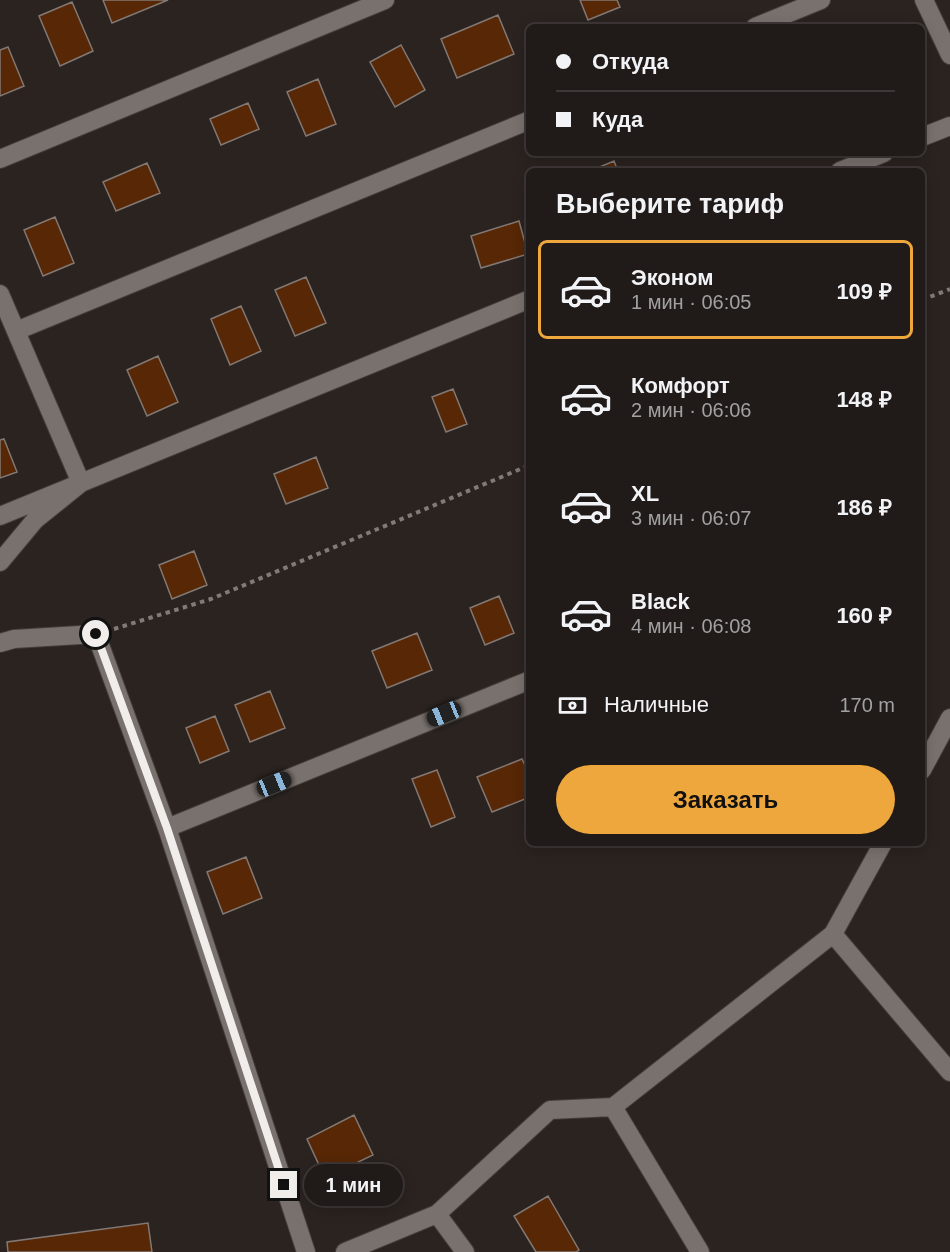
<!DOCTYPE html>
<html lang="ru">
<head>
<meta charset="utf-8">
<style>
	:root { --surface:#201a18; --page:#282321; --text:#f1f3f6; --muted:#a2a1a2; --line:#3d3837; --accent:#eea73d }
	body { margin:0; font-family:Helvetica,sans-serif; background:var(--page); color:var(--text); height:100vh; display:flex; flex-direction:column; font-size:22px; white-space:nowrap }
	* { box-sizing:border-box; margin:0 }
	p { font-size:20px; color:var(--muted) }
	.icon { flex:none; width:33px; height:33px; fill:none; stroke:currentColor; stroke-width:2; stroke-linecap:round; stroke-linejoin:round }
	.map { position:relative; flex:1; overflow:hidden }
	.sheet { position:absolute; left:526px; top:168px; width:399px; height:678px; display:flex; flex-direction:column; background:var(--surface); border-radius:9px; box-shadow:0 3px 15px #0003,0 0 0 2px var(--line) }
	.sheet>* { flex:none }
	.hud { position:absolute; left:526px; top:24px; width:399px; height:132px; border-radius:9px; box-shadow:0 3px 15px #0003,0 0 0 2px var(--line); display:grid; align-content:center; height:132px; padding:0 30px; background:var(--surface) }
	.end { position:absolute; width:27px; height:27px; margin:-14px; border:8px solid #f1edea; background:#111; box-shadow:0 0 0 3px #111 }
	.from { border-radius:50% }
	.bubble { position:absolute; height:42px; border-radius:21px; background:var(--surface); box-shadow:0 3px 15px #0003,0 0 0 2px var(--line); font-size:20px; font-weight:700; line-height:42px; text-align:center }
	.car { position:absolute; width:18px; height:36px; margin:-18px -9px; border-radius:8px; box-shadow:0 0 4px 2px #0007; background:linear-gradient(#222 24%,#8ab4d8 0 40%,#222 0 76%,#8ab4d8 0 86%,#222 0) }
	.hud b { display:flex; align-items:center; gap:21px; height:57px; font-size:22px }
	.hud b+b { border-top:2px solid var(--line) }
	.hud i { width:15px; height:15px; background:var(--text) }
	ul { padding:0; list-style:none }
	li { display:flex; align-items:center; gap:18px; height:99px; margin:0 12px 9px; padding:0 18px; border:3px solid transparent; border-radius:9px }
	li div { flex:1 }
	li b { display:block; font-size:22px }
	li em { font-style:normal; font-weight:700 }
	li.on { border-color:var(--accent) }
	li>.icon { width:54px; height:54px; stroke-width:1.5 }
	h2 { padding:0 30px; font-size:27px; line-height:72px }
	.pay { display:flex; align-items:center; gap:15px; height:66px; padding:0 30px; font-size:22px }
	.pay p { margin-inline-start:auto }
	.button { display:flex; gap:12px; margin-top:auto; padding:12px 30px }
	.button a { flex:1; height:69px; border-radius:36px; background:var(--accent); color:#111; font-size:24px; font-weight:700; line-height:69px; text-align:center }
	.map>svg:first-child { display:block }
</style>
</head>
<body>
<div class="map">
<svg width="950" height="1252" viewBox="0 0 950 1252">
	<rect width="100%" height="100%" fill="#2a2320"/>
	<path fill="#572706" stroke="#827975" stroke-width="1.5" d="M103,0H168L112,23Z
		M580,0H617L620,7L588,20Z
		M72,2L93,51L60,66L39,16Z
		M498,15L514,54L457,78L441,39Z
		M401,45L425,90L395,107L370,62Z
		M8,47L24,86L0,96V50Z
		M318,79L336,124L306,136L287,92Z
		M248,103L259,129L221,145L210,119Z
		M614,161L618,171H590Z
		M147,163L160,193L116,211L103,182Z
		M55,217L74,263L43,276L24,230Z
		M519,221L528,254L481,268L471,236Z
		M306,277L326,323L295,336L275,290Z
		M241,306L261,351L230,365L211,319Z
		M158,356L178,402L147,416L127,370Z
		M453,389L467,424L446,432L432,397Z
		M4,439L17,472L0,478V440Z
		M316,457L328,488L286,504L274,474Z
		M194,551L207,585L172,599L159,565Z
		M499,596L514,633L485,645L470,608Z
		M417,633L432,670L387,688L372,651Z
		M270,691L285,728L250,742L235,705Z
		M215,716L229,751L200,763L186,728Z
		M522,759L530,776V797L492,812L477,777Z
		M437,770L455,817L431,827L412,779Z
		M246,857L262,898L223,914L207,872Z
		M354,1115L373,1155L325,1178L307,1139Z
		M548,1196L579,1250L576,1252H536L514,1216Z
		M148,1223L152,1252H8L7,1242Z"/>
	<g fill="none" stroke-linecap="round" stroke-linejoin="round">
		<g stroke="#443e3a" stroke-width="20">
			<path id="minor" d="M924,0L950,55
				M755,27L821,0
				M922,137L950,126
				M0,159L385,0
				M840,171L884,153
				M0,294L81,483L35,520L0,562
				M16,331L530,120
				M0,516L530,299
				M0,643L14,639L96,634L167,828L306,1252
				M922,770L950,718
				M167,828L530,680
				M833,934L883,843
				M613,1107L833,934L950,1072
				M437,1214L465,1252
				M345,1252L437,1214L550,1110L613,1107L700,1252"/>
		</g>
		<path stroke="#817b78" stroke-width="4" stroke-dasharray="4.5 4.5" stroke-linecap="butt" d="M922,300L950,289
			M114,629L211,599L530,465"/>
		<use href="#minor" stroke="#79716d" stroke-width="18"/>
	</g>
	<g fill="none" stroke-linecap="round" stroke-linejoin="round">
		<path stroke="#f1edea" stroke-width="8" d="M96,634L167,828L284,1185"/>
	</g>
</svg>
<i class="end from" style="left:96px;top:634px"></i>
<i class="end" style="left:284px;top:1185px"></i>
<div class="bubble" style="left:304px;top:1164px;width:99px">1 мин</div>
<i class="car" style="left:444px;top:714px;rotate:248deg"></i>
<i class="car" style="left:274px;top:784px;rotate:68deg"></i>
<div class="hud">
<b><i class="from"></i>Откуда</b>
<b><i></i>Куда</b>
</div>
<section class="sheet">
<h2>Выберите тариф</h2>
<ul>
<li class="on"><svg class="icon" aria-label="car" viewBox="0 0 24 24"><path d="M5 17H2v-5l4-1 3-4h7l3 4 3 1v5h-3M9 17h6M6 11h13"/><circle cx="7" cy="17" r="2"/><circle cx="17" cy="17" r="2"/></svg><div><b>Эконом</b><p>1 мин · 06:05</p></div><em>109 ₽</em></li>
<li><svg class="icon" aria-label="car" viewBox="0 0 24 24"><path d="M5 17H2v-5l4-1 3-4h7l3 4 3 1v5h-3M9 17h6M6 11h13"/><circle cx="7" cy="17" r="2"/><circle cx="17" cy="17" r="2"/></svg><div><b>Комфорт</b><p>2 мин · 06:06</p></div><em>148 ₽</em></li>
<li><svg class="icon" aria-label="car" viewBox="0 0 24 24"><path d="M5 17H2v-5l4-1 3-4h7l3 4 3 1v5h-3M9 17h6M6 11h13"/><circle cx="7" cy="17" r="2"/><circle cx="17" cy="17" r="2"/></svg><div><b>XL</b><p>3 мин · 06:07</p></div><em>186 ₽</em></li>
<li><svg class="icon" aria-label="car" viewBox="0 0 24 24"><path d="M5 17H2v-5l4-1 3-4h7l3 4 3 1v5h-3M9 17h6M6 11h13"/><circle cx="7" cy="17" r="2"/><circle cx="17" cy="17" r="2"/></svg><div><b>Black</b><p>4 мин · 06:08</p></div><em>160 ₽</em></li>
</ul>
<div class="pay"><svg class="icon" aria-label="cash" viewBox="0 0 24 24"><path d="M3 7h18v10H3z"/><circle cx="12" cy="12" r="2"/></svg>Наличные<p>170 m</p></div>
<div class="button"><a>Заказать</a></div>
</section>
</div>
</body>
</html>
